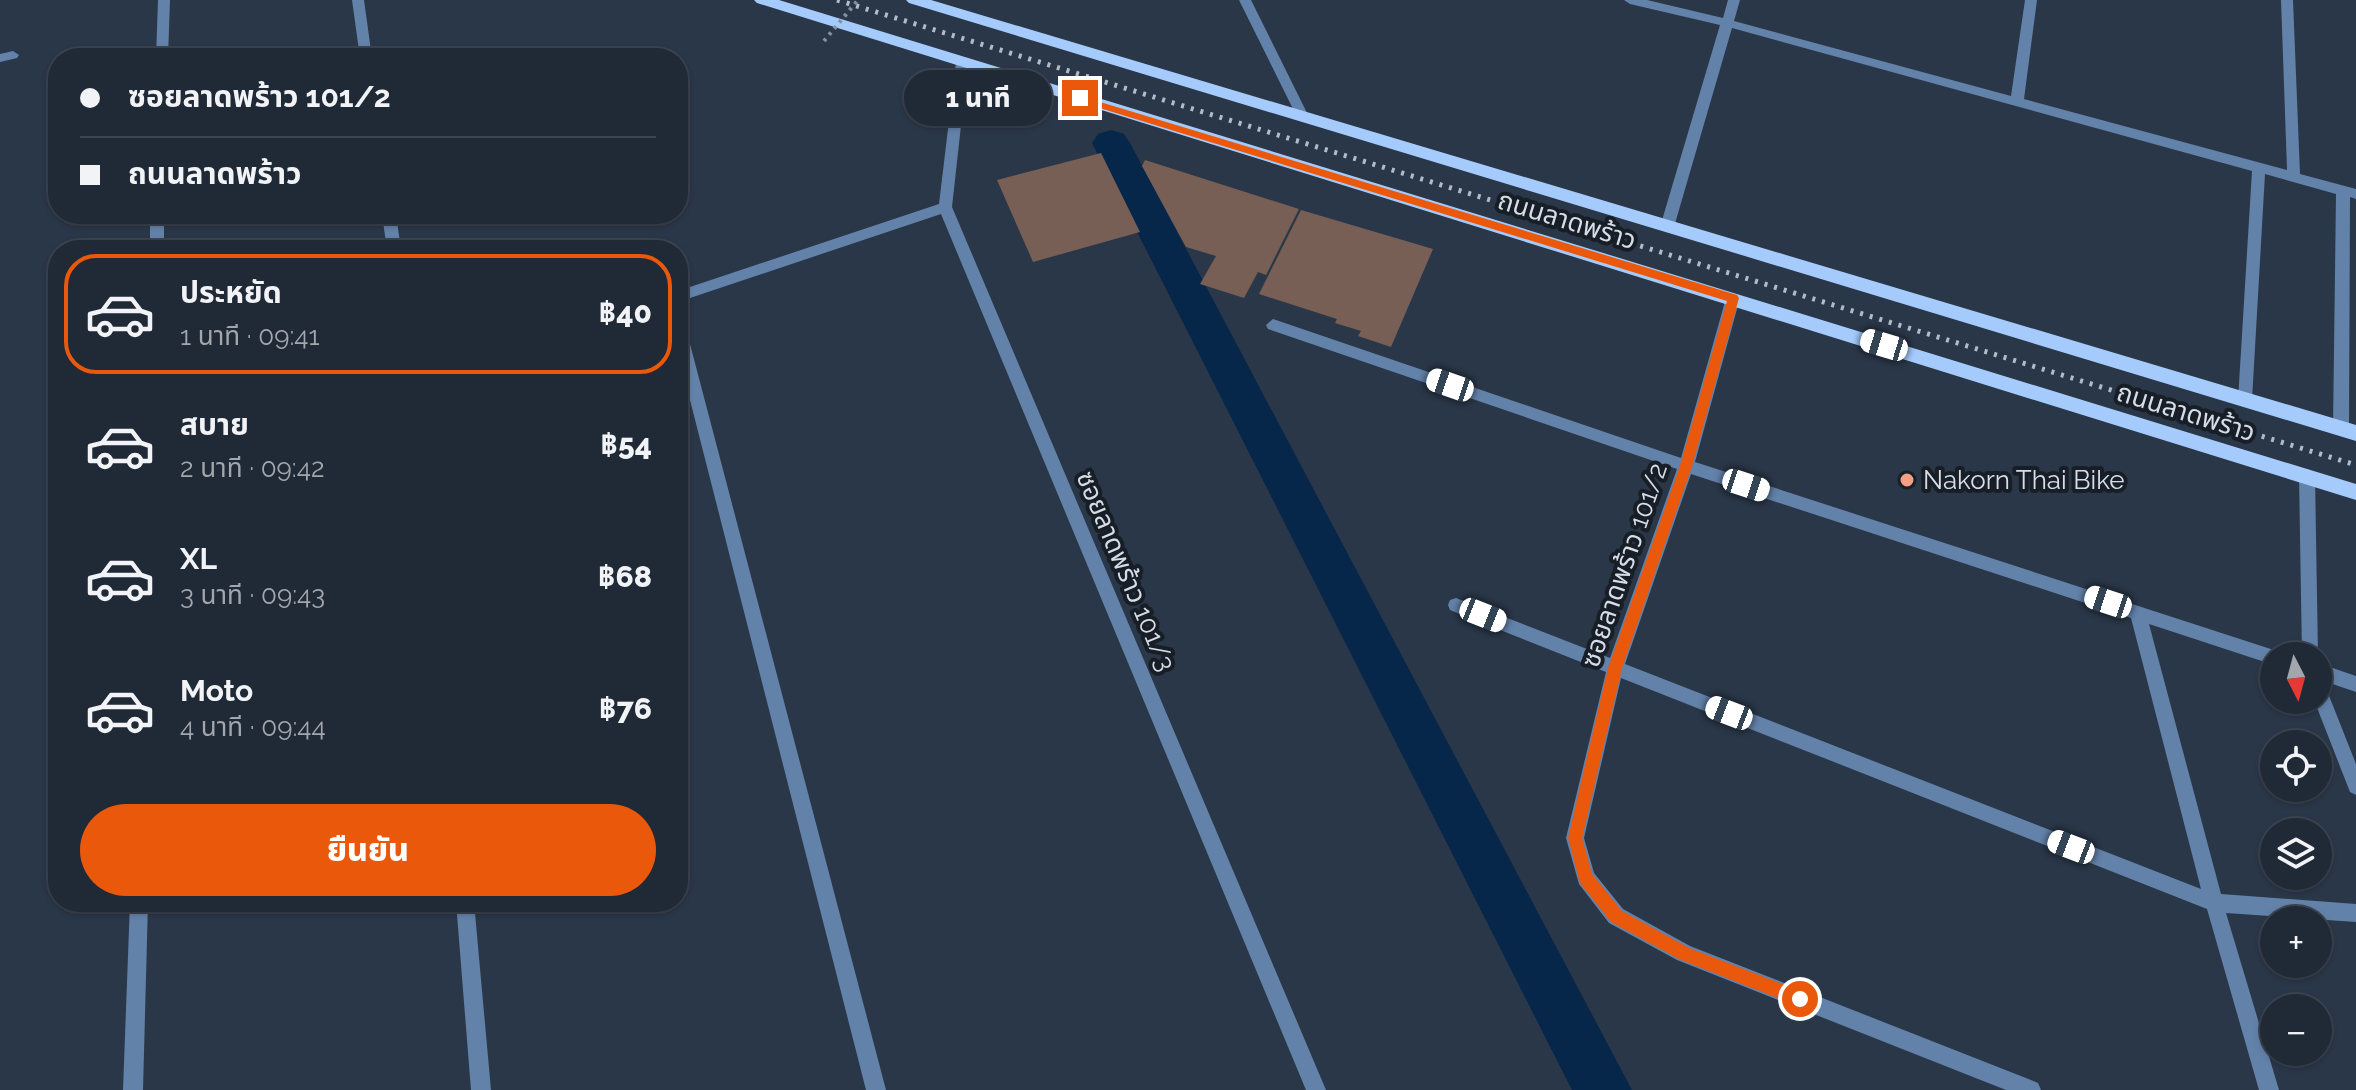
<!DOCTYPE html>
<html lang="th">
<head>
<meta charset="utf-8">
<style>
	:root { --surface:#202936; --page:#28313e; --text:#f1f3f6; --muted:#a2a6ad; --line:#3d4551; --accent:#ea580c }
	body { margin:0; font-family:Raleway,"Noto Sans Thai",sans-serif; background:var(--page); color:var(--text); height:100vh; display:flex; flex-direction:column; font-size:30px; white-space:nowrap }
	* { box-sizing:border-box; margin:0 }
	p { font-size:26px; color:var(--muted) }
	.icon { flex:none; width:44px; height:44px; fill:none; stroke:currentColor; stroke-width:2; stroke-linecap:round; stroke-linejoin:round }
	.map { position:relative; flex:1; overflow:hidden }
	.drawer { position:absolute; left:48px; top:240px; width:640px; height:672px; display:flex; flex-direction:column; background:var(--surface); border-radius:32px; box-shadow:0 2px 6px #0004,0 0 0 2px var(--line) }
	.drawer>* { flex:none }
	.hud { position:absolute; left:48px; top:48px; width:640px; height:176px; border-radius:32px; box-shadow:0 2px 6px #0004,0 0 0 2px var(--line); display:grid; align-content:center; height:176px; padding:0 32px; background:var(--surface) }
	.needle { width:52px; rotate:174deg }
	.controls { position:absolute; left:2260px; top:642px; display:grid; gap:16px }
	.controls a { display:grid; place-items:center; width:72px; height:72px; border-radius:50%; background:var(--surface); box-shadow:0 2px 6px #0004,0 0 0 2px var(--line); font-size:40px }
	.end { position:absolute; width:36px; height:36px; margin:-18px; border:10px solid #ea580c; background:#fff; box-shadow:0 0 0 4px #fff }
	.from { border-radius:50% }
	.bubble { position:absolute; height:56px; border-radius:28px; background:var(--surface); box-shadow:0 2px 6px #0004,0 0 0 2px var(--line); font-size:26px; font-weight:800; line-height:56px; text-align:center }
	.car { position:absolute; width:24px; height:48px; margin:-24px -12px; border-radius:10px; box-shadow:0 0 6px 2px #0007; background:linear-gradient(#fff 24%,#345 0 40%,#fff 0 76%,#345 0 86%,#fff 0) }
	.hud b { display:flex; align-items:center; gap:28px; height:76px; font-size:30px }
	.hud b+b { border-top:2px solid var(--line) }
	.hud i { width:20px; height:20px; background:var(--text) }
	ul { padding:14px 0 0; list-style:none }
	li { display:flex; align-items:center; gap:24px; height:120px; margin:0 16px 12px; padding:0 16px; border:4px solid transparent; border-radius:32px }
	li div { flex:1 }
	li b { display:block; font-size:30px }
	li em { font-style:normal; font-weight:800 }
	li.active { border-color:var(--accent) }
	li>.icon { width:72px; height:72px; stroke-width:1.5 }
	.action { display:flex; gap:16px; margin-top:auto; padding:16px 32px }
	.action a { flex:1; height:92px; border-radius:48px; background:var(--accent); color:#fff; font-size:32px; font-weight:800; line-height:92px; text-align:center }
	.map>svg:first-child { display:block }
</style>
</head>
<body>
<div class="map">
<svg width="2356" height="1090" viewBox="0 0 2356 1090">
	<rect width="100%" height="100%" fill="#2a3748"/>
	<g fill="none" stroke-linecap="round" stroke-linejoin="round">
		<path fill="#06264a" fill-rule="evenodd" d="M1111,130L1124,134L1130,143L1632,1090H1572L1092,143L1098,134Z"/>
	</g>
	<path fill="#775f56" d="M1101,153L1140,232L1033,262L997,180Z
		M1145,160L1299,209L1266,275L1258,272L1244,298L1200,284L1216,256L1186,247L1142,166Z
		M1301,210L1433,249L1391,347L1358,336L1361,331L1335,323L1337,319L1259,294Z"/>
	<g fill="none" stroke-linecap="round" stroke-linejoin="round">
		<path fill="#6382a9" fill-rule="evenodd" d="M13,51L19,55L17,58L0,62V54Z"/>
		<path fill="#6382a9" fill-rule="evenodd" d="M158,0H170L168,58H156Z
			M352,0H364L372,58H360Z
			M1239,0H1251L1309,117L1308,120L1303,121L1297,117Z
			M1624,0H1647L1723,18L1728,0H1740L1734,21L2011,96L2025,0H2037L2024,99L2287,170L2281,0H2293L2300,174L2356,189V199L2350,197L2349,428L2346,432L2341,434L2333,428L2336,194L2265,174L2252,400L2245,406L2238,400L2252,171L1732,28L1674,227L1667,232L1660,227L1720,25L1630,4Z
			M962,58L968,62L952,207L1326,1090H1306L941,214L678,302V291L939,204L956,62Z
			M150,214H164V250H150Z
			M382,214H396L401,250H387Z
			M1733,293L1740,298L1695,462L2280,652L2282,656H2274V665L2149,624L2221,894L2356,904V922L2226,913L2279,1090H2259L2207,909L1621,678L1584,838L1594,873L1623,909L1690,946L2031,1080L2038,1083L2041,1090H2006L1677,960L1609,923L1579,884L1566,838L1606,672L1450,610L1448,605L1450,600L1456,598L1610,658L1677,469L1268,329L1266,325L1273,319L1681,458L1726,298ZM1691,474L2131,618L2201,889L1625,664Z
			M678,319L685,325L886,1090H866L678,353Z
			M2307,469L2312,471L2315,476L2318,656V657L2302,656L2299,476L2302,471Z
			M2318,663L2356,676V692L2318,679Z
			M2318,681L2324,683L2356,764V795L2350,792L2314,700H2318Z
			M130,902H148L143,1090H123Z
			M456,902H474L491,1090H471Z"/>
		<path fill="#a5cbfc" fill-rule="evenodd" d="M754,0H779L2356,484V500L757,3Z
			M906,0H931L2356,425V441L909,3Z"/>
		<path stroke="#b2bbc7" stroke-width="5" stroke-dasharray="3 7" stroke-linecap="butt" d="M837,0L2356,465"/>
		<path stroke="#858f9d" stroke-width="4" stroke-dasharray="3 5" stroke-linecap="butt" d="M824,41L858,0"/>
	</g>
	<path fill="#ea580c" d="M1077,95L1737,295L1739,298L1692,466L1622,668L1582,838L1592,874L1622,911L1689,948L1805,993V1005L1800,1007L1679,959L1611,922L1580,883L1568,838L1608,668L1680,466L1727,301L1077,101Z"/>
	<circle fill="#f39f83" stroke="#181e26" stroke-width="3" cx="1907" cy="480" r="8"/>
	<g text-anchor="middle" stroke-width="8" stroke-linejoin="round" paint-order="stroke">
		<g font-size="26" fill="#d5dde8" stroke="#181e26">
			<text transform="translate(1567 220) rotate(17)" y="9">ถนนลาดพร้าว</text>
			<text transform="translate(2186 412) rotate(17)" y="9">ถนนลาดพร้าว</text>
			<text transform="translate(1624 565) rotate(-71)" y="9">ซอยลาดพร้าว 101/2</text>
			<text transform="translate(1126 571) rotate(67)" y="9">ซอยลาดพร้าว 101/3</text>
		</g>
		<g font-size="26" fill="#d5dde8" stroke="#181e26" text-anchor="start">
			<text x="1923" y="489">Nakorn Thai Bike</text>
		</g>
	</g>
</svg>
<div class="controls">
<a><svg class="needle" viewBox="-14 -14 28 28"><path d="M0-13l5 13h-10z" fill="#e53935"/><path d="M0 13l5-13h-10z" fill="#a2a6ad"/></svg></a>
<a><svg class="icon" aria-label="locate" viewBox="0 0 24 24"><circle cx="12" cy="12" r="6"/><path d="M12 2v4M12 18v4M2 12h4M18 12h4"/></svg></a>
<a><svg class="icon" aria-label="layers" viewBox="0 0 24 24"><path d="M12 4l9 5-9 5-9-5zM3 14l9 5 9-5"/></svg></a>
<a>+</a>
<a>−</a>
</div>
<i class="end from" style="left:1800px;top:999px"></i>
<i class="end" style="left:1080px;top:98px"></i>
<div class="bubble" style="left:904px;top:70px;width:148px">1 นาที</div>
<i class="car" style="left:1884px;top:345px;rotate:287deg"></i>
<i class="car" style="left:1450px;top:385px;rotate:289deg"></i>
<i class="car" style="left:1746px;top:485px;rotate:108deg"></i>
<i class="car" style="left:2108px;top:602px;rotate:288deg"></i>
<i class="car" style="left:1483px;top:615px;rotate:112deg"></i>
<i class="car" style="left:1729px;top:713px;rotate:291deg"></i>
<i class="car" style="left:2071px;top:847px;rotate:291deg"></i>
<div class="hud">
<b><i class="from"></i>ซอยลาดพร้าว 101/2</b>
<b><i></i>ถนนลาดพร้าว</b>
</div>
<section class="drawer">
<ul>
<li class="active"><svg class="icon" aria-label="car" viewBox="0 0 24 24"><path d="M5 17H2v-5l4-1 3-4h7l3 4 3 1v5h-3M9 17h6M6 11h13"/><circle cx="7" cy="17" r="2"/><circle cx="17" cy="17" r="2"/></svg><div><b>ประหยัด</b><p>1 นาที · 09:41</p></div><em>฿40</em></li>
<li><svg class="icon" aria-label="car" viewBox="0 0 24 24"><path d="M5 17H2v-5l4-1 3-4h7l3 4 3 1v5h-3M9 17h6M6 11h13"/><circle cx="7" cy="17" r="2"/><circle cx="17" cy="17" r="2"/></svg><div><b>สบาย</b><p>2 นาที · 09:42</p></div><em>฿54</em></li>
<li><svg class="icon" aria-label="car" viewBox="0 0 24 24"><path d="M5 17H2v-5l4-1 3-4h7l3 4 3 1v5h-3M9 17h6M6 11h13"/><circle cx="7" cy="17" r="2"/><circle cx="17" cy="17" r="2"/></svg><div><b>XL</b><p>3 นาที · 09:43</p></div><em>฿68</em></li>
<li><svg class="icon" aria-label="car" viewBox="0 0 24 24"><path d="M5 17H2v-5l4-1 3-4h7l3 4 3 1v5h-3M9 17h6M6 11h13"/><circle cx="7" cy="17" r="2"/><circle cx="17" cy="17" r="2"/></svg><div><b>Moto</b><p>4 นาที · 09:44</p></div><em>฿76</em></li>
</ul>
<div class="action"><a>ยืนยัน</a></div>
</section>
</div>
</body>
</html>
